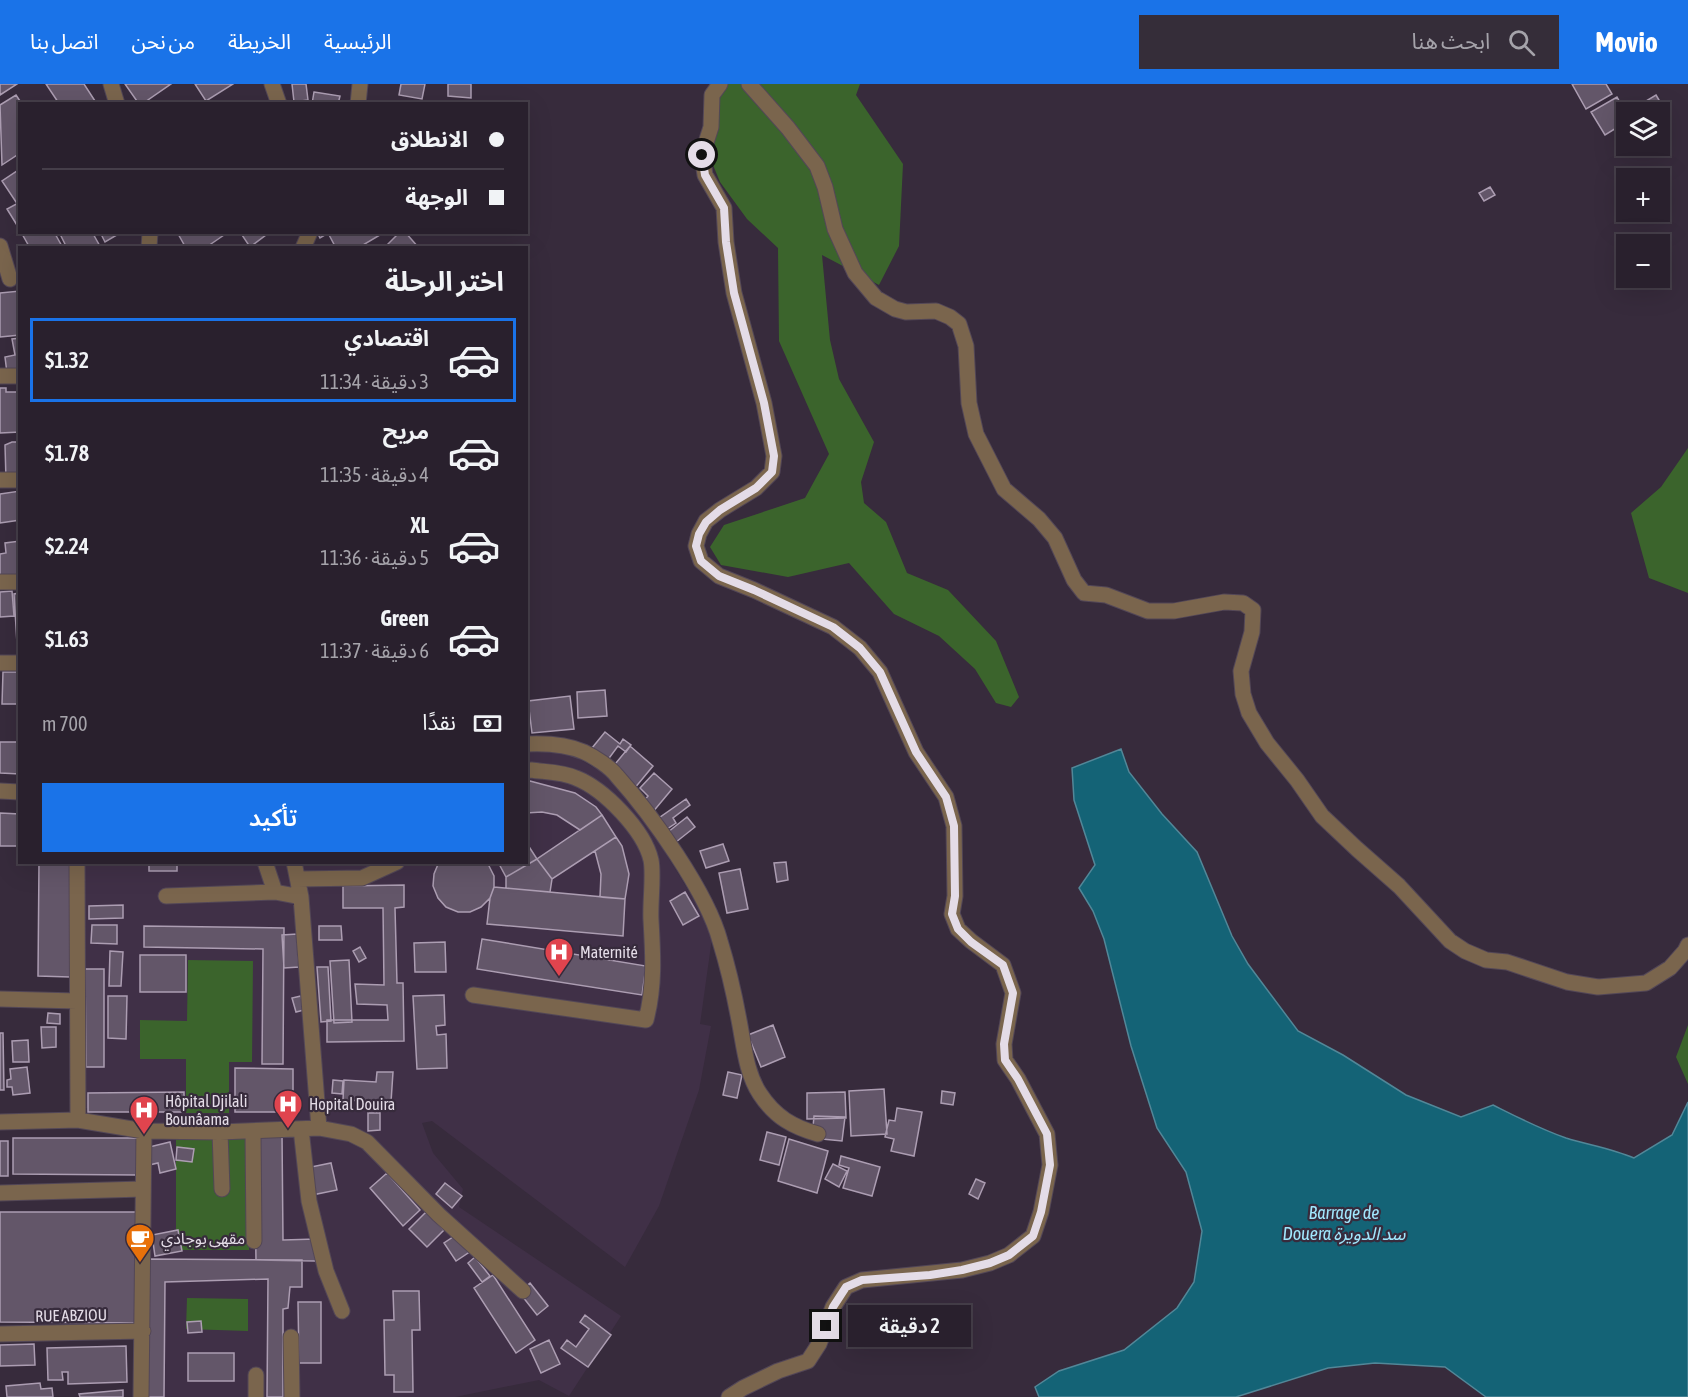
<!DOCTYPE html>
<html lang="ar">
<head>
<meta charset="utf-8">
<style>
	:root { --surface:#29202d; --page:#352d39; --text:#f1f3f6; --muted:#a5a3aa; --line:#453e49; --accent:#1a73e8 }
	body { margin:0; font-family:"Asap Condensed","Noto Sans Arabic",sans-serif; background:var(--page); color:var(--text); direction:rtl; height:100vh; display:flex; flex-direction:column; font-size:22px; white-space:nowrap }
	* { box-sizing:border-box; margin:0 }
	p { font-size:20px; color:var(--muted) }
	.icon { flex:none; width:33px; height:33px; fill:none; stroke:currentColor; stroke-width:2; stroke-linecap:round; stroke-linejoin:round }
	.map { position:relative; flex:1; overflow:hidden; direction:ltr }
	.side { position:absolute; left:18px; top:162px; width:510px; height:618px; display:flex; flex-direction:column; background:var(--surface); border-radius:0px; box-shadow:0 6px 24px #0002,0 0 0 2px var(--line); direction:rtl }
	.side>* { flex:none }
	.banner { position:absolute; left:18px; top:18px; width:510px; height:132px; border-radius:0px; box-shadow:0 6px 24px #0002,0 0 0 2px var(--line); direction:rtl; display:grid; align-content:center; height:132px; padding:0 24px; background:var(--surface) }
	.buttons { position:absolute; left:1616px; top:18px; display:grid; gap:12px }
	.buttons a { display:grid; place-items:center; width:54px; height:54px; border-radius:0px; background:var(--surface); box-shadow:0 6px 24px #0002,0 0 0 2px var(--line); font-size:30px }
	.end { position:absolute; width:27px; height:27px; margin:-14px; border:8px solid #e4dce7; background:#111; box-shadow:0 0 0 3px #111 }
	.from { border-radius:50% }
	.bubble { position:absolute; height:42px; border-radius:0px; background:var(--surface); box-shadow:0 6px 24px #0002,0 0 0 2px var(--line); font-size:20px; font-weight:600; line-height:42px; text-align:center; direction:rtl }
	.banner b { display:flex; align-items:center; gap:21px; height:57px; font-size:22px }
	.banner b+b { border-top:2px solid var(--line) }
	.banner i { width:15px; height:15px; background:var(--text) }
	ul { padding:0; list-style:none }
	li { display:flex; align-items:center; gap:18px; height:84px; margin:0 12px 9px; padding:0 12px; border:3px solid transparent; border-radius:0px }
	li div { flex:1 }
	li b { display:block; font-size:22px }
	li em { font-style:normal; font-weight:600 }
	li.on { border-color:var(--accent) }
	li>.icon { width:54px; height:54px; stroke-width:1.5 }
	h2 { padding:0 24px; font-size:27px; line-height:72px }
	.pay { display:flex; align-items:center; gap:15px; height:66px; padding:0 24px; font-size:22px }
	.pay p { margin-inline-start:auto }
	.action { display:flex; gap:12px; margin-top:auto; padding:12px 24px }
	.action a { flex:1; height:69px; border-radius:0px; background:var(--accent); color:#fff; font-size:24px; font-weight:600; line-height:69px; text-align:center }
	header { display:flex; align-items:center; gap:36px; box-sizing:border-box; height:84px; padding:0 30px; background:var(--accent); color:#fff }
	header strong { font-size:28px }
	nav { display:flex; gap:33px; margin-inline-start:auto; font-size:21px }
	.search { width:420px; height:54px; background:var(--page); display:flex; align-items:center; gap:15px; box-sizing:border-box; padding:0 21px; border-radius:0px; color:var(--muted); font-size:22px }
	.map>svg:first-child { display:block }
</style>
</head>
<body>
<header>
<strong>Movio</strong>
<div class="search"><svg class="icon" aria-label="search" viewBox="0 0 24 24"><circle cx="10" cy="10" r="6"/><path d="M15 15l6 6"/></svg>ابحث هنا</div>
<nav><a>الرئيسية</a><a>الخريطة</a><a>من نحن</a><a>اتصل بنا</a></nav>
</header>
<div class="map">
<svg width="1688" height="1313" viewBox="0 0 1688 1313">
	<rect width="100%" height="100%" fill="#372b3c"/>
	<path fill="#403047" d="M527,665H548L574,672L600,687L622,706L643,732L713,847L700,940L711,942L699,1006L659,1122L625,1183L432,1037L422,1039L433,1069L463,1105L459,1123L621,1232L569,1312L539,1296L455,1313H150L151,1027L84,1024V779L526,778Z"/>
	<path fill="#3b642c" d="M709,0H860L856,11L903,80L899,162L879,201L822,171L830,256L839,295L874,358L861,398L864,419L886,438L907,489L948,506L996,557L1019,613L1011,623L996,619L975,585L939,552L894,530L849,479L788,493L721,481L710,463L724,441L805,414L829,370L779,257L778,164L747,135L720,98L713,81L716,27Z
		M1688,364V509L1649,494L1631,429L1661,403Z
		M188,876L253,877L252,978H229V1029H186V975H140V936L187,937Z
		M1688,941V1000L1676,973Z
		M176,1051H249V1166H176Z
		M187,1214L248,1215V1247L186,1245Z"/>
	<path fill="#146376" stroke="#528798" stroke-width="1.5" d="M1121,665L1129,688L1162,730L1197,768L1232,852L1248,880L1298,947L1343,971L1406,1011L1461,1033L1493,1021C1517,1033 1540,1045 1566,1054C1589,1061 1612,1065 1634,1074L1672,1051L1688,1018V1313H1486L1445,1283L1375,1279L1328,1284L1236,1313H1039L1035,1303L1059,1287L1124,1266L1177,1224L1194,1198L1202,1147L1186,1088L1157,1044L1131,962L1104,855L1093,827L1079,804L1095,781L1074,716L1072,684Z"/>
	<path fill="#635669" stroke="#ac9db2" stroke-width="1.5" d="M0,0H17L0,11Z
		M46,0H84L97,20H56L58,18Z
		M125,0H171L142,20H139Z
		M195,0H233L206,17Z
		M292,0H306L308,16L294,18Z
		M401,0H425L422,15L399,11Z
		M448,0H471V14L448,12Z
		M1572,0H1606L1612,10L1586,25Z
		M314,8L340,12L338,20H312Z
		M16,11L22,20H20V69L2,81L0,21Z
		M1656,11L1669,33L1659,39V28H1639L1636,23Z
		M1617,13L1626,29V38L1605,51L1591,28Z
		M20,85V116L16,118L2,97Z
		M1490,103L1495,111L1484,117L1479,109Z
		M20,118V146L7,125Z
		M21,148H54L63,164H30Z
		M59,148H92L101,164H67Z
		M100,148H122L105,158Z
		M177,148H226L227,149L205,164H186Z
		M240,148H270L250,163Z
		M317,148H385L358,164H336L328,149L320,154Z
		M400,148H405L419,164H384Z
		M20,207V251L0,253V209Z
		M20,254V288L7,289L5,273L15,271L12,255Z
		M0,304H6V308H20V348L0,349Z
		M12,358H20V396H6L5,361Z
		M20,407V436L0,439V410Z
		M20,457V491L0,493V470L6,469L5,459Z
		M12,507L14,532L0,533V508Z
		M20,509V576H18L14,510Z
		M3,588H20V620H2Z
		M605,606L607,632L578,634L577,608Z
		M570,612L574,645L532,649L528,617Z
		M605,648L620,660L623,655L631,661L626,668L618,662L607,677L592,664Z
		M0,658H20V690L0,689Z
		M630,662L653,682L634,705L611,685Z
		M654,689L672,705L652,729L641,720L648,712L640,704Z
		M530,697L575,709L596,723L602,731L580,746L557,731L542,728L526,729V698Z
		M686,715L690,721L673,734L676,739L664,747L656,736Z
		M0,729L20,730V762H0Z
		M602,731L616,753L552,795L537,775Z
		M687,733L695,743L676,758L668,748Z
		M616,753L622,762L629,790L625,815L600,813L601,790L595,767Z
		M526,758L537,775L506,793L498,778H526Z
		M723,760L729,777L706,784L700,767Z
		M537,775L552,795L550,808L506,804V793Z
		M39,778H70V893L38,892Z
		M149,778H245L177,779V787H149Z
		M487,778L494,792V803L490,814L481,823L470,828H458L446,823L438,814L433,802L434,790L439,778Z
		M786,778L788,796L777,798L774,779Z
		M740,785L748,825L727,829L719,789Z
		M404,801V823L395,824L397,899H403L404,957L327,958V936H388L387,921L357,920L355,900L384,901L383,824H343V802Z
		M494,803L625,815L623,852L487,840L490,814Z
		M685,808L699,832L683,841L670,817Z
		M123,821V834L89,835V822Z
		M92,841H117V860L91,859Z
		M144,842L284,844L283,980H262L263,865L144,863Z
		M319,842H341L342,856H319Z
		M297,850L299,883L284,884L282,851Z
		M482,855L646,882L642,911L477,885Z
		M445,858L446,888H415L414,859Z
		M360,863L366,874L359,878L353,867Z
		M110,867L123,868L121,902H109Z
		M140,871H186V908H140Z
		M349,876L352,938L334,939L330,877Z
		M317,883H328L331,937L321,938Z
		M85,885H104V983H86Z
		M444,911L445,941L436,942L437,951L446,950L447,984L417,985L413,912Z
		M108,912H127L126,955L108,954Z
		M301,912L304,926L296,928L292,914Z
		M48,929L60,930V940L47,939Z
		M773,941L785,973L761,983L748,951Z
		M41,943H56V963L42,964Z
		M0,949H3L4,1006H0Z
		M28,956L29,978H13L12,957Z
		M27,983L30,1009L13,1011L12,1003H7V996L11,995L10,985Z
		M235,984L293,985V1028H235Z
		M377,988H393L391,1018L343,1016L344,996L376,998Z
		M728,988L742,991L737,1014L723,1011Z
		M333,996L343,997L342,1010L332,1009Z
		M884,1005L887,1050L851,1052L849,1007Z
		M942,1007L955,1009L953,1021L941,1019Z
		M184,1008V1028H88V1009Z
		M845,1008L846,1034L807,1035V1009Z
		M897,1024L922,1028L914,1072L891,1067L894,1055L885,1053L889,1036L895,1037Z
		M368,1029H380V1046L368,1047Z
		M814,1032L845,1033L842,1057L812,1054Z
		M767,1048L786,1053L779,1081L760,1076Z
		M254,1050H282L283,1156L316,1155V1177L256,1176Z
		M13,1054H137V1091L13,1090Z
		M789,1055L828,1067L817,1109L778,1097Z
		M0,1057H8V1092H0Z
		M170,1058L176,1085L160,1089L158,1079L149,1081L145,1064Z
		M177,1063L194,1065L192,1078L176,1076Z
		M841,1072L880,1083L872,1112L843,1104L849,1084L839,1081Z
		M331,1079L337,1106L312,1111L306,1084Z
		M833,1080L847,1087L839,1103L825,1095Z
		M387,1089L420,1126L403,1142L370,1104Z
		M976,1095L985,1099L978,1115L969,1110Z
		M445,1099L462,1112L452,1124L436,1110Z
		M0,1128H136V1239L0,1238Z
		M426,1128L444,1146L427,1163L409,1145Z
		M178,1146L182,1167L155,1172L152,1151Z
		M459,1149L471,1167L456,1177L444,1159Z
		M475,1173L490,1192L482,1198L468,1179Z
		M147,1175L302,1176V1203H290L288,1224L283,1225V1313H267L268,1195L165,1198L164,1313H146Z
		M493,1191L535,1256L516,1269L474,1204Z
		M530,1199L548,1222L537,1231L519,1208Z
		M393,1207H419L420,1246H412L413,1308H394V1291H385L384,1236H394Z
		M298,1218H321V1279H299Z
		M585,1231L611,1251L588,1283L561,1264L567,1256L576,1263L589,1245L580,1238Z
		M201,1237L202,1248L188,1249L187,1238Z
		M549,1256L560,1280L541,1289L530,1265Z
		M34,1260L35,1281L0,1282V1261Z
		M126,1262L127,1298L68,1300V1288H62L63,1296H48L47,1264Z
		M188,1269H234V1297H188Z
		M40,1299L41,1305L52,1304L53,1313H7L6,1302Z
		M123,1306V1313H80L79,1310Z"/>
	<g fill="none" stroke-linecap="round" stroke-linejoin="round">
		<g stroke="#534757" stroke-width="17">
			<path id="minor" d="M111,0L117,20
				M272,0L279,20
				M720,0L712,11L711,43L702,71L705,91L724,124L726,158L734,209L764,319L774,372L772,388L756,404L720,426L706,437L699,450L696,462L701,477L719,492L754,506L833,543L860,564L880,588L916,668L946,713L954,742L955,812L952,830L958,845L971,857L1003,881L1013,909L1004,960L1005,976L1018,995L1047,1050L1050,1081L1041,1128L1033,1152L1009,1171L990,1179L962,1186L862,1196L846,1203L833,1223L819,1260L808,1277L778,1287L743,1304L729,1313
				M749,0L788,44L817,82L825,103L835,145L855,189L876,214L895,225L906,228L936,227L950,233L959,240L966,262L969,319L976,350L1004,405L1039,435L1055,454L1074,496L1084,509L1106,511L1148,527H1174L1224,518L1243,519L1253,526L1252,548L1241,587L1243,610L1249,629L1267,659L1297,696L1322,732L1357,765L1399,802L1450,857L1465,867L1486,876L1507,878L1567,898L1598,903L1646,899L1670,884L1685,867L1688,861
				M358,20L360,0
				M0,162L10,195
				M149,164L150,148
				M303,164L310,148
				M0,292H20
				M0,396H20
				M0,498H20
				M0,579H20
				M526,660C546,659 566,660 584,668C595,673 610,683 617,692C651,730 707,808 720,857C728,883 734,909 739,936C744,961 746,989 760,1010C775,1033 793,1043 818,1050
				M0,707L20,708
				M77,778L78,1036
				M265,778L275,808
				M298,795L362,794L397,778
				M166,812L275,808L301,813
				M473,911L646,936C655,902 653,870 651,836C650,819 654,790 651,776C644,746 604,705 576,694C563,688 545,688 531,686L526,687
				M0,915L77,917
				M0,1038L78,1036L144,1047L220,1048L319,1044L301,813L294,778
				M319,1044L351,1050L367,1058L439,1131L523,1207
				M301,1045L309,1117L326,1187L342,1227
				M253,1047L254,1157
				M220,1048L222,1105
				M0,1109L143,1105
				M0,1250L143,1247
				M291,1253L292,1313
				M256,1291V1313
				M141,1313L144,1047"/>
		</g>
		<use href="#minor" stroke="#7a654d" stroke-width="15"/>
	</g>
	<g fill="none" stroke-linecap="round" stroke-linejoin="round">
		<path stroke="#e4dce7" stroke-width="8" d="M702,71L705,91L724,124L726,158L734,209L764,319L774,372L772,388L756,404L720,426L706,438L699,450L696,462L701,477L719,492L754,506L833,543L860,564L880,588L916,668L946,713L954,742L955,812L952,830L958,845L971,858L1003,881L1013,909L1004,960L1005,976L1018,995L1047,1050L1050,1081L1041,1128L1033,1152L1009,1171L990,1179L962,1186L930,1191L862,1196L846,1203L833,1223L826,1242"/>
	</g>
	<defs>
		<g id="hospital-pin" transform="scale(1.5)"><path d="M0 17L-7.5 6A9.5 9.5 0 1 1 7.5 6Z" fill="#e0444e" stroke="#372b3c"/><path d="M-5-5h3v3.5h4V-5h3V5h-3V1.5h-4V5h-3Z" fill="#fff"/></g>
		<g id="cafe-pin" transform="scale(1.5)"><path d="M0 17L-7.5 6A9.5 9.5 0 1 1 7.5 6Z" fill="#e8710a" stroke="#372b3c"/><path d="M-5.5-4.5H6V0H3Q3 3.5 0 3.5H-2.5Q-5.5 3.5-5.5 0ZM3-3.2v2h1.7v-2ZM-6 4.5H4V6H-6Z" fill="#fff"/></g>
	</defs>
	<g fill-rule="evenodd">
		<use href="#hospital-pin" x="559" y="868"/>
		<use href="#hospital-pin" x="288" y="1020"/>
		<use href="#hospital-pin" x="144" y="1026"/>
		<use href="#cafe-pin" x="140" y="1154"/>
	</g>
	<g text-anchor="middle" stroke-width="4.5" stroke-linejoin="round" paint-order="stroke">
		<g font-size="16" fill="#e4dce7" stroke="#372b3c" text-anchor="start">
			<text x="580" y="874">Maternité</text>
			<text x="165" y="1023">Hôpital Djilali<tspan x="165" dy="18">Bounâama</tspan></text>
			<text x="309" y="1026">Hopital Douira</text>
			<text x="161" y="1160">مقهى بوجادي</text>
		</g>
		<g font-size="16" fill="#e4dce7" stroke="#372b3c">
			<text transform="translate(71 1231) rotate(-1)" y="6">RUE ABZIOU</text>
		</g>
		<g font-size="18" font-style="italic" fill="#a1e7fd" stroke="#372b3c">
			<text x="1344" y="1135">Barrage de<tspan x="1344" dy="21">Douera سد الدويرة</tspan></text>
		</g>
	</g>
</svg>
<div class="buttons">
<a><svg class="icon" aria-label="layers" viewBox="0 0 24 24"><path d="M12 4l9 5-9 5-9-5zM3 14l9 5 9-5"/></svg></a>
<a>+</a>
<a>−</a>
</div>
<i class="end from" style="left:702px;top:71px"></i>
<i class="end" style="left:826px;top:1242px"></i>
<div class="bubble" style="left:848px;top:1221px;width:123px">2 دقيقة</div>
<div class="banner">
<b><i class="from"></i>الانطلاق</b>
<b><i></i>الوجهة</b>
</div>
<section class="side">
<h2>اختر الرحلة</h2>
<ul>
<li class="on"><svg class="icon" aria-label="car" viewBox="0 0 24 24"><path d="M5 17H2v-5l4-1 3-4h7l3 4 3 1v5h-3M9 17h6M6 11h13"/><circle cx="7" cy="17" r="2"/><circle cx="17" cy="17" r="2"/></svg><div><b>اقتصادي</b><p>3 دقيقة · 11:34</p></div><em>$1.32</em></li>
<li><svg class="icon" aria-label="car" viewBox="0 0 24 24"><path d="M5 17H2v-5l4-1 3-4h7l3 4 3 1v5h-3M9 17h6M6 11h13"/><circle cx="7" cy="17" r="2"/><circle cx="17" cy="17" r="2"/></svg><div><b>مريح</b><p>4 دقيقة · 11:35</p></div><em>$1.78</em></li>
<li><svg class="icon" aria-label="car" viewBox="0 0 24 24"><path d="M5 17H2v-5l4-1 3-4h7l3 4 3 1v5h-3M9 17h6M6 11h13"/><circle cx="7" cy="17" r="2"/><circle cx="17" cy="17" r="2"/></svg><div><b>XL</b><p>5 دقيقة · 11:36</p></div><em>$2.24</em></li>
<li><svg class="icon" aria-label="car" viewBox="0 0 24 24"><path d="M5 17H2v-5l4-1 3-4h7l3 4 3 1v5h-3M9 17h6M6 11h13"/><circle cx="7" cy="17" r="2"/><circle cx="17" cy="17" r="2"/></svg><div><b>Green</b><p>6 دقيقة · 11:37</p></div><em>$1.63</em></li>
</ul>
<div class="pay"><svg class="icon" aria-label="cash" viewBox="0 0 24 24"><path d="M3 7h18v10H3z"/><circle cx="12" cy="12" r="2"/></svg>نقدًا<p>700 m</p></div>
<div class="action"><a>تأكيد</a></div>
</section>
</div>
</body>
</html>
